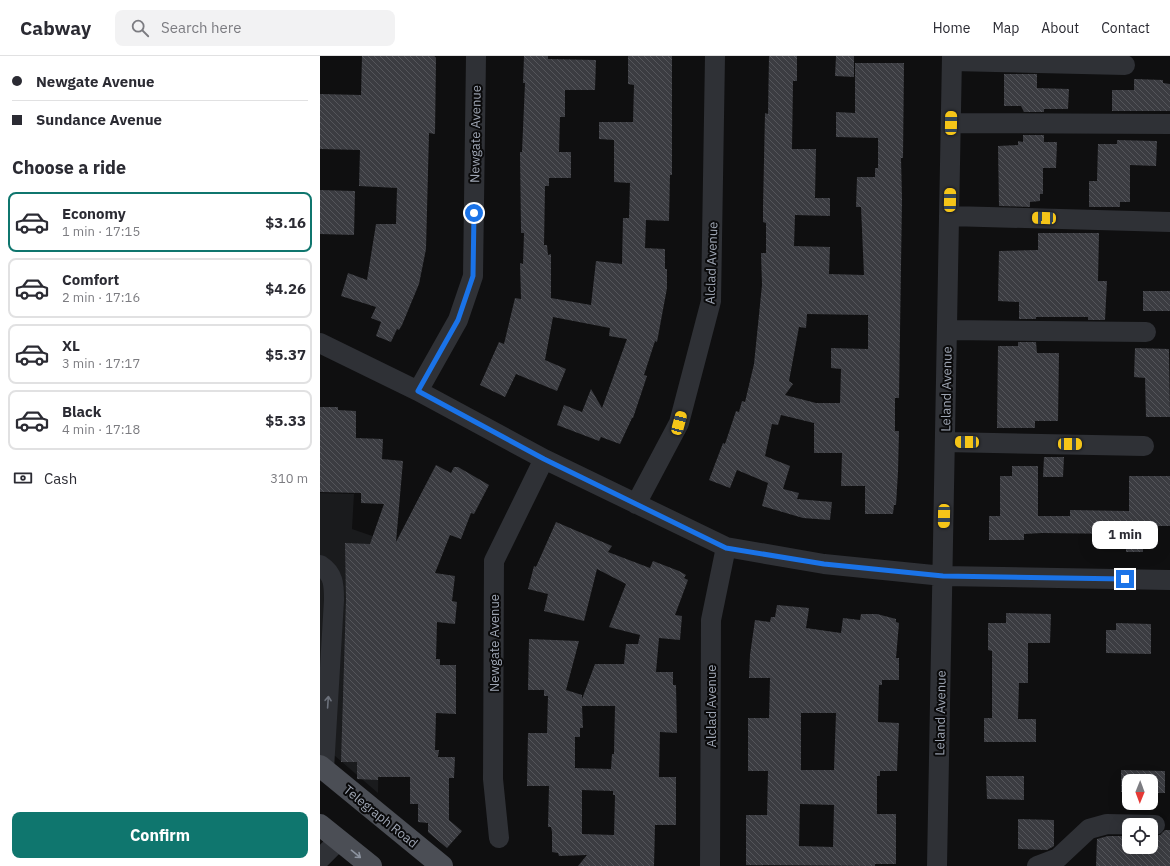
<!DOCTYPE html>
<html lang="en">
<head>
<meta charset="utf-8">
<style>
	:root { --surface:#fff; --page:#f2f2f3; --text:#2b2b33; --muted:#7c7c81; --line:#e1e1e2; --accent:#0f766e }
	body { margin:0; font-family:"IBM Plex Sans",sans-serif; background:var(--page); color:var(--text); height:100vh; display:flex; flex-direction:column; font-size:15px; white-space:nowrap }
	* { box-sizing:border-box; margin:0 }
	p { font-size:13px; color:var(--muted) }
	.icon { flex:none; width:22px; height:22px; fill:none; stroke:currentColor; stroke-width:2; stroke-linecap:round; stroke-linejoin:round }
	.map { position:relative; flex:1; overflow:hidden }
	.panel { display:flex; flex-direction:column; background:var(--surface); width:320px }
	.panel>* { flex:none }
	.top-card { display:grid; align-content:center; height:88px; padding:0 12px; background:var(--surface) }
	.needle { width:26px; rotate:181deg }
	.tools { position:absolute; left:802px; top:718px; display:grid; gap:8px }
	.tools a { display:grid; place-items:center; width:36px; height:36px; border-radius:8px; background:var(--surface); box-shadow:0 4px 16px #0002; font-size:20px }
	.end { position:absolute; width:18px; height:18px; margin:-9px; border:5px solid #1a73e8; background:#fff; box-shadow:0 0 0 2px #fff }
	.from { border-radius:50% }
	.bubble { position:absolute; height:28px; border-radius:8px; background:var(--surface); box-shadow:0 4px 16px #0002; font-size:13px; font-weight:700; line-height:28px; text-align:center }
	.car { position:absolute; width:12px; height:24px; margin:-12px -6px; border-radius:5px; box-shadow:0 0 3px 1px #0007; background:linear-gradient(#f5c518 24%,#345 0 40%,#f5c518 0 76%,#345 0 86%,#f5c518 0) }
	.top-card b { display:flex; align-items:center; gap:14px; height:38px; font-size:15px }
	.top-card b+b { border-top:1px solid var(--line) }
	.top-card i { width:10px; height:10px; background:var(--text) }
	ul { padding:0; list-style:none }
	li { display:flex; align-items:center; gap:12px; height:60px; margin:0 8px 6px; padding:0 4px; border:2px solid var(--line); border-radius:8px }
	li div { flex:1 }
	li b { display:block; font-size:15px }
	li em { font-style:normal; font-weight:700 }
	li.on { border-color:var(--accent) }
	li>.icon { width:36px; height:36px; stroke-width:1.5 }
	h2 { padding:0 12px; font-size:18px; line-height:48px }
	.pay { display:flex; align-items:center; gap:10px; height:44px; padding:0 12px; font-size:15px }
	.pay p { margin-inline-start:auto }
	.primary-button { display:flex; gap:8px; margin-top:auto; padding:8px 12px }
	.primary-button a { flex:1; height:46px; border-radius:8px; background:var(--accent); color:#fff; font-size:16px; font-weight:700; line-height:46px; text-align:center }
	header { display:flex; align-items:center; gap:24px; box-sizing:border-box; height:56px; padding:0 20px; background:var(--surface); border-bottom:1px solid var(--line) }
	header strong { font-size:19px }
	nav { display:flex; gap:22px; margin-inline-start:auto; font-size:14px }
	.search { width:280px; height:36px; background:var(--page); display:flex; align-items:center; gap:10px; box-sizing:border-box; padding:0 14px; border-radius:8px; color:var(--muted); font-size:15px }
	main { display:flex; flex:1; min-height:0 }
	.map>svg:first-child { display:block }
</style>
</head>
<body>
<header>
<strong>Cabway</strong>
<div class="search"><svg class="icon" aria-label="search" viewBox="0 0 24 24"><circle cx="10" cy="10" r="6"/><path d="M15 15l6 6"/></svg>Search here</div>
<nav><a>Home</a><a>Map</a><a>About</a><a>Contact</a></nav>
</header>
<main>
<section class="panel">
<div class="top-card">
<b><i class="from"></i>Newgate Avenue</b>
<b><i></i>Sundance Avenue</b>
</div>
<h2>Choose a ride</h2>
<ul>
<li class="on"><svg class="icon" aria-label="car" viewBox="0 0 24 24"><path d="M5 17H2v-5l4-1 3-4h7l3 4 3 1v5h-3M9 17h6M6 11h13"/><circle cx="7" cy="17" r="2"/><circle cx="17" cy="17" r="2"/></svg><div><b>Economy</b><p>1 min · 17:15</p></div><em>$3.16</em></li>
<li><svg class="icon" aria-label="car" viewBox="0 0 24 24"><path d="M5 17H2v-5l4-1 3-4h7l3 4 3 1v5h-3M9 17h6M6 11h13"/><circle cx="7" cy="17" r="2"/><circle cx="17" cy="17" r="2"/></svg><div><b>Comfort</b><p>2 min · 17:16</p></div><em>$4.26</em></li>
<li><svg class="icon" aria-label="car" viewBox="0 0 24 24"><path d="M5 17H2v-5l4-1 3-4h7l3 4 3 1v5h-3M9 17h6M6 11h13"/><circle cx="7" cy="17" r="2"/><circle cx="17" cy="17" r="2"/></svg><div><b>XL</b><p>3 min · 17:17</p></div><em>$5.37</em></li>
<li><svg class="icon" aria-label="car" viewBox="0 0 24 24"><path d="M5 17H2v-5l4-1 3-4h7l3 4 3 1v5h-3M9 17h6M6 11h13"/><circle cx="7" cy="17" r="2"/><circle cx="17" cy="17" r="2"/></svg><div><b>Black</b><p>4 min · 17:18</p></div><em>$5.33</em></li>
</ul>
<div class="pay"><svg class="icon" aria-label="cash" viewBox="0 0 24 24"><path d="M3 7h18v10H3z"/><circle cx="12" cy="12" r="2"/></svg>Cash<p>310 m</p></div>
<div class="primary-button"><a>Confirm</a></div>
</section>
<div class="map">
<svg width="850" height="810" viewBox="0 0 850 810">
	<defs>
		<pattern id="building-back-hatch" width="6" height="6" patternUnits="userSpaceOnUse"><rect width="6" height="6" fill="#3b3c41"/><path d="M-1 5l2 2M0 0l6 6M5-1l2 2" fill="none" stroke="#54555a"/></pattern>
	</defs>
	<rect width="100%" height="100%" fill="#0f0f10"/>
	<path fill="#1a1b1d" d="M0,437L34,438L32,473L64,484L58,737L0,687Z"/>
	<path fill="url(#building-back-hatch)" fill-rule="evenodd" d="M42,0H114L116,2L115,78L109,77L106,193L99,228L82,269L79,274L77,273L71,286L56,280L61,266L51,262L56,251L21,240L28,217L47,224L56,168H76L77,132L39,130L40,94L0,93V38L41,39Z
		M204,0H228V3L276,4L275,34H245V61H240L239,96H251V122H229V130H225L224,189H227L228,199L231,198V242L271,249L276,205L302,208L303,162H309L310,127L294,126V84L279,83V66H313L314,29L308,28V0H352V119H350L349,165L326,164L325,192L345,193V213H347V232L337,286L335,285L324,319L327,320L313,362H312L300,388L281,381L279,385L237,369L244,349L262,356L271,333L282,352L307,283L289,280L290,272L233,261L225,304L246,313L237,335L196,318L185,341L160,329L179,286L184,288L195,242L201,243L200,207L203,208L204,177H201L200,96H202L205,27H203Z
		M449,0H477V25H473L472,93H496L495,142H510V160L475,159L474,190L510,191L509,218L544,219L541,151H536L537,121H555V112H558V82L516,81V56L535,57V7H584L583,102H581L582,143L579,342H575V375H579L578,416L576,449H574L573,458H545V430H521L522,397H494V367L461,359L458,369L452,368L445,400L470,410L463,433L479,437L477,443L512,446L510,464L483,462L442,450L448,427L417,414L410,432L389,424L403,387L405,388L416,355L419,356L422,345L425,346L434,308L442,229L441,197H446V167L443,166V152L445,57L448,58ZM487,258L548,259V293L511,292V312L521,313L520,347H496L465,339L473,328L469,325L479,271L486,272Z
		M516,0H534V21L515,20Z
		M684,18H717V32L749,33L748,53H724V56H704L701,50H684Z
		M814,23L843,24V27L850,28V55H792V34H814Z
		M703,79H724V86H737L736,112H723V138H720V145L710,146V151L679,150L678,90L698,89V85L703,86Z
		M797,84L837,85L836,110L810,109V146H800V151H769V125H777L778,88H797Z
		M0,134L35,135L34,179L0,178Z
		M718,177H779L778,225H787L785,264H768V261H716V263H699V246L678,245L679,195L718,194Z
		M823,235H850V255H823Z
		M698,286H716L717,297H739L738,365H715V372H677L678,290H698Z
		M815,292L849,293L850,361H826L825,322L814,321Z
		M0,351H18V354L36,355V382L63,383L62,403L83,405L76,486L116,409L131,417L134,411H138L169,429L154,458L151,457L141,483L130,479L115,517L135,520L132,545L137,546L135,568L117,566L116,603H120V609H136V658L116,657L115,694H119L118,701H135L134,722H129V764L142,775L127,792L108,776V767L98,766V748H90V721H58V724L37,723V706H21L26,544L25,487L50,488L64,448L41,447V437L0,436Z
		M724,401H744L743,421H723Z
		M692,410H718V460H750V454L809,455V420H850V470H827L828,480H823V496H806V478L722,477L704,478V484H669V460H680V420H692Z
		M236,466L292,490L288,496L330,512L333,505L359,515L366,519L364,522L368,524L355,559L362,560L360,584L339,582L336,616H353V629H356L357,677L340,676L339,721H356V769H335L334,810H258L267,799L239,800L238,797L232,796V776L231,771H228L229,730H207L208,677H227L228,640H224V634H208L209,583L259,585L246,634L262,639V643L275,608H304L306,588H318L320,579L289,571L306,528L277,513L264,565L224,555L228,538L208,533L214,510L216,511ZM262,650H295L294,698H292L291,713L255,712V681H260V672H263ZM262,734L293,735V739H295L294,779L262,778Z
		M457,549L489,552L486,572L521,577L523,562L540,564L541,558H557L576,563V566L579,567L576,602H579V624H562V629H559L558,666L579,667L577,715H560V720H557V758H576V808H555V810L426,809V759H447L448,715H428V662H449L450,622H429L430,599L435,564L450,566L451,561H455ZM481,657H516L514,714H481ZM480,748L514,749L513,791L479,790Z
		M686,557L731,558L730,587H708V627H699L698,663H716V686H664V662H672V595L668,594V567H686Z
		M796,567L831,568V598L786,597V574H796Z
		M801,714L845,715V737H831V725H809V736H801Z
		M666,720H704V744L667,743Z
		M698,763L734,764V790L727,794L698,793Z
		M845,774H850V810H776L777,783L788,780H809V791H831V780L840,779Z"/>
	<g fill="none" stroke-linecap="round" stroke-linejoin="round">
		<path stroke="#2f3136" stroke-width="20" d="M632,5L805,9
			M631,67L850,68
			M629,160L850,166
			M627,274L826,276
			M0,287L98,335L224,403L406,491L504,508L623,520L850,524
			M98,335L138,264L153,220L156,0
			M625,386L824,390
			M316,448L359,367L391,245L395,0
			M0,509C14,518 14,529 14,544L4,713
			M179,782L173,723L174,505L224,403
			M0,803L19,784
			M390,810L391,564L406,491
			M617,810L632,0
			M717,810L738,802L769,773L787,768L835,769"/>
		<path stroke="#4b4e55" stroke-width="22" d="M0,710L122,810
			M0,769L51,810"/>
	</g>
	<defs><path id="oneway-shaft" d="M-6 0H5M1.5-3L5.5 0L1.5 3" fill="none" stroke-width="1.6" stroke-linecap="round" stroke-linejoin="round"/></defs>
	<use stroke="#6c717b" href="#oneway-shaft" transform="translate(8 646) rotate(-86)"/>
	<use stroke="#8d94a0" href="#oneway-shaft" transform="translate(36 798) rotate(39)"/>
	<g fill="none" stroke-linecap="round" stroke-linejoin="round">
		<path stroke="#1a73e8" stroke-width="5" d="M154,157L153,220L138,264L98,335L224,403L406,492L504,508L623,520L805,523"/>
	</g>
	<g text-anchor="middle" stroke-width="4" stroke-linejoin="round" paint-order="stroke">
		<g font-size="13" fill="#9ea5b3" stroke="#0a0a0b">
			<text transform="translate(155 78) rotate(-89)" y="5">Newgate Avenue</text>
			<text transform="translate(391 207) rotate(-88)" y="5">Alclad Avenue</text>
			<text transform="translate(626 333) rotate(-89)" y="5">Leland Avenue</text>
			<text transform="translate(174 587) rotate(-90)" y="5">Newgate Avenue</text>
			<text transform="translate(391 650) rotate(-90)" y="5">Alclad Avenue</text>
			<text transform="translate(620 657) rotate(-89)" y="5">Leland Avenue</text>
			<text transform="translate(61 760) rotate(39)" y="5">Telegraph Road</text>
		</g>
	</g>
</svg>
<div class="tools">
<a><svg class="needle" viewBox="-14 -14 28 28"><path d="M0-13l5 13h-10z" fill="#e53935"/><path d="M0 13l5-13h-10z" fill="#7c7c81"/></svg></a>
<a><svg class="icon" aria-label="locate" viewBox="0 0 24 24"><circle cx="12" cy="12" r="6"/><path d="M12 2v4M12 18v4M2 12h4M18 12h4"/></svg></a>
</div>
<i class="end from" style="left:154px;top:157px"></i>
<i class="end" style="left:805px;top:523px"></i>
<div class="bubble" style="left:772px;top:465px;width:66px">1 min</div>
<i class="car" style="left:631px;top:67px;rotate:1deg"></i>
<i class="car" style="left:630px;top:144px;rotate:1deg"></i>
<i class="car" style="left:724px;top:162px;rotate:272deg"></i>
<i class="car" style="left:359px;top:367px;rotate:15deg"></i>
<i class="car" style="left:647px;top:386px;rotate:271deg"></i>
<i class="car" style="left:750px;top:388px;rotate:91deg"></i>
<i class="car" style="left:624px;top:460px;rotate:181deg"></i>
</div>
</main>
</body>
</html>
